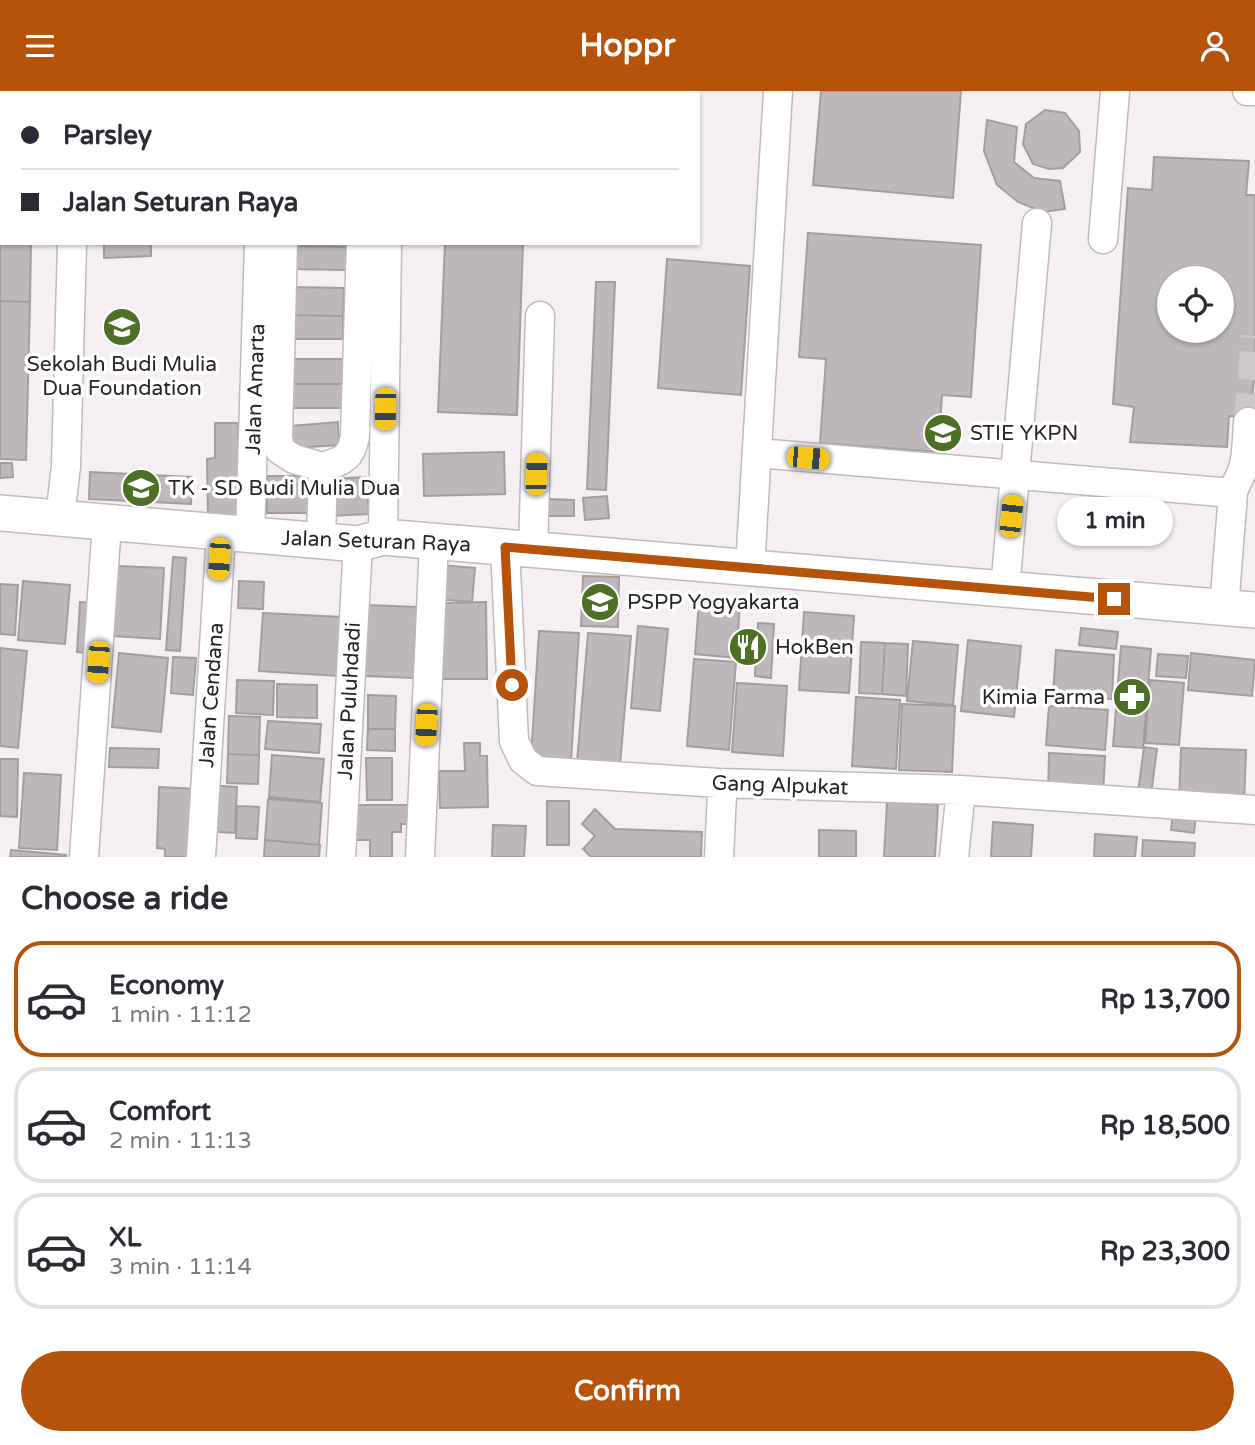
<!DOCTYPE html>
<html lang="en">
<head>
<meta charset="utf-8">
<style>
	:root { --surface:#fff; --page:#f2f2f3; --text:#2b2b33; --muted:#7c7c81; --line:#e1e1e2; --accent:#b45309 }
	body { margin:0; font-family:"Varela Round",sans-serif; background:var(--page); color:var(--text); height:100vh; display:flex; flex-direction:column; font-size:26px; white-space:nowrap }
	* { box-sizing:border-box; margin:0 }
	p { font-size:23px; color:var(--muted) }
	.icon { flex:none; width:38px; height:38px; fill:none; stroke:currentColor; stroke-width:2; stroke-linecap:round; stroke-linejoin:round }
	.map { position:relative; height:766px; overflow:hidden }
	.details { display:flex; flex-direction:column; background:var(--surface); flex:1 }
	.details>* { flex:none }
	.hud { position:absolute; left:0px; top:0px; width:700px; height:154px; box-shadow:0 2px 5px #0004; display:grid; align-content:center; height:154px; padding:0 21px; background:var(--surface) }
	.buttons { position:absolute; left:1157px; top:175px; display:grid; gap:14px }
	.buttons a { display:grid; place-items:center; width:77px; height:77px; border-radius:50%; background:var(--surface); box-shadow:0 2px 5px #0004; font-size:35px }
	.end { position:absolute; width:32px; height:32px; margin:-16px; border:9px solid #b45309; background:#fff; box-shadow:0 0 0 4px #fff }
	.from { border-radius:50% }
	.bubble { position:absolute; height:49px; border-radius:24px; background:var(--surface); box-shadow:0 2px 5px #0004; font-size:23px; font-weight:800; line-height:49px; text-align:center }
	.car { position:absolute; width:21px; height:42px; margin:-21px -10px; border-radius:9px; box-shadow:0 0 5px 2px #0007; background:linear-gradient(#f5c518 24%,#345 0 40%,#f5c518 0 76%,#345 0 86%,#f5c518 0) }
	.hud b { display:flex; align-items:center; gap:24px; height:66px; font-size:26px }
	.hud b+b { border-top:2px solid var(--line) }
	.hud i { width:18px; height:18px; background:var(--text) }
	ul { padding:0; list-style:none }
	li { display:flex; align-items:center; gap:21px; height:116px; margin:0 14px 10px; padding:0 7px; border:4px solid var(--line); border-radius:28px }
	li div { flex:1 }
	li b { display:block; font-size:26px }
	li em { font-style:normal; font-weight:800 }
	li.selected { border-color:var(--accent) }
	li>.icon { width:63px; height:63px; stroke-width:1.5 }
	h2 { padding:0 21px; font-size:32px; line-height:84px }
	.button { display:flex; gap:14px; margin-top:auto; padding:14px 21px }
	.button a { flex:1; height:80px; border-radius:42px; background:var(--accent); color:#fff; font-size:28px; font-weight:800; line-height:80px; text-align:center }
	header { display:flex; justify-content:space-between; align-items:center; height:91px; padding:0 21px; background:var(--accent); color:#fff; font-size:32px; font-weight:800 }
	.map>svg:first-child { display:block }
</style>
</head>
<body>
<header><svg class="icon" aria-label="menu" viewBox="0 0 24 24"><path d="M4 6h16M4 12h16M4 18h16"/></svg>Hoppr<svg class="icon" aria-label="person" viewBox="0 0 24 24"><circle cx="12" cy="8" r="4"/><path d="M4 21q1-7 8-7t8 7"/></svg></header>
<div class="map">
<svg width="1255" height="766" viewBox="0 0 1255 766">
	<rect width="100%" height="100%" fill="#f5eff3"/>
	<path fill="#beb8bc" stroke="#a39da0" stroke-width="2" fill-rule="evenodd" d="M105,0H193V2Z
		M297,0H350V2H297Z
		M821,0H961L953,107L813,94Z
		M1045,19L1065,22L1079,40L1080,61L1063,77L1049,78L1033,73L1023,53L1026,33Z
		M987,29L1017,36L1014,71L1034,87L1060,90L1065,118L1043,121L1018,111L997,94L984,60Z
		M1154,66L1249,70L1246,104H1255V279L1250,327L1229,325L1227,356L1130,351L1134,316L1113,313L1128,97L1152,99ZM1169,187H1222V240H1169Z
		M0,113H2V152H31L30,211L0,210Z
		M808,142L981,154L971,306L942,304L938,361L820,352L826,268L799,266Z
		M104,152H151V165L104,167Z
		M292,152H346V156L292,155Z
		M445,152H523L517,324L438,321Z
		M292,155L346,156V179L291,178Z
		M667,168L750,175L741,304L658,297Z
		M596,191H615L606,399L587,398Z
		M288,196L344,197L343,225L288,224Z
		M0,210L30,211L26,369L0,368Z
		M288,224L343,225V248H288Z
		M292,268H345V293H292Z
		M292,293H345V317H292Z
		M338,331L339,354L293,357L291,335Z
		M215,332H238L240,428H208L207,368L215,367Z
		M504,361L505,403L424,405L423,363Z
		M0,372H12L13,386L0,387Z
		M90,381L192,386L191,413L89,408Z
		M267,385H311V422H267Z
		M366,386L369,423L330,425L329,388Z
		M607,405L609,427L585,429L583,407Z
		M548,408L574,409V425H547Z
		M173,466L186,467L180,560L166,559Z
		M439,474L475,477L472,511L436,508Z
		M117,475L164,477L160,548L113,545Z
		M583,485L619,486L618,536L581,535Z
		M23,490L70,494L65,553L18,549Z
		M239,490L264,491L263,518L238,517Z
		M0,493L18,494L15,544L0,543Z
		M80,511L96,512L92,563L77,561Z
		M486,511L487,588H441L440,512Z
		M699,511L740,514L736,567L695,563Z
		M368,514L417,516L413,587L365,585Z
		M804,521L854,525L849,602L799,599Z
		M263,522L342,526L338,585L259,580Z
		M758,532L774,533L771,587L755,585Z
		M638,535L668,538L660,620L631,617Z
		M1081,537L1118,541L1116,558L1079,554Z
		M539,540L579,542L571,670L531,667Z
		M588,542L631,545L620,674L577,671Z
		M968,549L1021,555L1014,626L961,620Z
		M913,550L958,554L953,614L907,610Z
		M861,551L885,552L882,603L859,602Z
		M885,552L908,553L906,605L882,603Z
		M1121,555L1151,558L1143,657L1113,655Z
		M0,557L27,560L18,657L0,655Z
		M1056,559L1114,564L1112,608L1053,604Z
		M119,562L168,567L161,641L112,636Z
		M1191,562L1255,569L1252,605L1188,599Z
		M1158,563L1188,565L1186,587L1156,585Z
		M173,566L196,567L193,604L171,602Z
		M694,568L736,571L729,659L687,655Z
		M237,589L274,590L273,624L236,622Z
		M1150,589L1184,592L1179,654L1145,652Z
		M737,592L787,595L783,665L732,661Z
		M277,593L317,594V627L277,626Z
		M368,604L396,605L395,638H368Z
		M856,606L900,609L896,678L852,675Z
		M902,613L955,615L952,681L899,679Z
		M1049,615L1108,619L1105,659L1046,654Z
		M229,625L260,626L259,664L228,663Z
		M268,630L321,633L319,662L265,658Z
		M368,638H395V660L367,659Z
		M464,652H480V665H487L488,716L440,717L439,680H465Z
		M1144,656L1157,658L1151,704L1138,702Z
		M110,657L159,658L158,677L109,676Z
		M1181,657L1246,659L1244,714L1179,711Z
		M1049,662L1105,665L1103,703L1048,701Z
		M228,663L259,664L258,693L227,692Z
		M272,664L324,668L320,711L269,706Z
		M366,667H392V709H367Z
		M0,668H18L17,726L0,725Z
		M24,682L61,684L57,759L19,757Z
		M206,694L237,696L235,742L204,740Z
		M159,696L198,698L194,766H165V758L157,757Z
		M268,708L322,712L319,754L265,749Z
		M547,710H569V754H547Z
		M887,711L938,714L935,766H884Z
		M354,714H410V733H401V741H392V766H370V749H353Z
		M237,715L259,716L257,748L236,747Z
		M595,718L615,738L702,741L701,766H591L583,758L595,745L582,733Z
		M1173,722L1196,725L1194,742L1171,739Z
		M993,731L1033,734L1031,766H991Z
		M493,734L526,735L524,766H492Z
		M819,739L856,740V766H819Z
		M1095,743L1137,746L1135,766H1094Z
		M265,749L320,754L319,766H264Z
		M1143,749L1195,752L1194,766H1142Z
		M11,759L66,764V766H10Z"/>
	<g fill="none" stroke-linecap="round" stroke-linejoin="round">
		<path stroke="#ccc7ca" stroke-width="28" stroke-dasharray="28 14" stroke-linecap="butt" d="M1248,331L1255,245"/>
		<g stroke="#c0babd" stroke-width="31">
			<path id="minor" d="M389,0V2
				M1247,0H1255
				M77,2V0
				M264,2V0
				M286,2V0
				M365,2L366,0
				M547,2V0
				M638,2V0
				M1103,148L1115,0
				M283,152L278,346L280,359L294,368L323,376L321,450
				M757,362L1233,402
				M323,376C343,369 351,368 355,345L361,152
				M60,427L66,375L72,152
				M250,444L259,152
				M383,446L387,152
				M505,456L514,650L523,669L537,680L719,692L961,699L1255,719
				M533,459L540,225
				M750,477L778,0
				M1005,498L1037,132
				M1224,517L1233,402C1235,392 1242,384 1244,374C1247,360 1247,345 1248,331
				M719,692L722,703L719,766
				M84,766L107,432
				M201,766L221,442
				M341,766L358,453
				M420,766L434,451
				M954,766L961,699"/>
		</g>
		<g stroke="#c0babd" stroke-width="38">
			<path id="major" d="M0,422L358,453L383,446L1255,519"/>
		</g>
		<use href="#minor" stroke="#fff" stroke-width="28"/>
		<use href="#major" stroke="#fff" stroke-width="35"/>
	</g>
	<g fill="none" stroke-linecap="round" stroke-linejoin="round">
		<path stroke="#b45309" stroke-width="9" d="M512,594L505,456L1114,508"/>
	</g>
	<defs>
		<g id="school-disc" transform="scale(2.0125)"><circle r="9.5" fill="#4e6f26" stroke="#fff"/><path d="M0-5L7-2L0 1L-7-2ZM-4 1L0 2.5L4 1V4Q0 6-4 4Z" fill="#fff"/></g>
		<g id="university-disc" transform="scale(2.0125)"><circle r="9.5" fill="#4e6f26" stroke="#fff"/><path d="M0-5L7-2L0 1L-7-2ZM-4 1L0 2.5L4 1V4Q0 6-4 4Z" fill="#fff"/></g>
		<g id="restaurant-disc" transform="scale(2.0125)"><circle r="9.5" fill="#4e6f26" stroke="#fff"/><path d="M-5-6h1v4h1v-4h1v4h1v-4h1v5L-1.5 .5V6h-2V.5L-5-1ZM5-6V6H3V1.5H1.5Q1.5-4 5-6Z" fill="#fff"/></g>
		<g id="pharmacy-disc" transform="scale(2.0125)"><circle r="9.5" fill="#4e6f26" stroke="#fff"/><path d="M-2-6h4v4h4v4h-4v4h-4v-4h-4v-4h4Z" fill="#fff"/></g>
	</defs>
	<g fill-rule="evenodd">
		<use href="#school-disc" x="122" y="236"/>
		<use href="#university-disc" x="943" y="342"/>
		<use href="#school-disc" x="141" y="397"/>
		<use href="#university-disc" x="600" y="511"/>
		<use href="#restaurant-disc" x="748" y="556"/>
		<use href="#pharmacy-disc" x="1132" y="606"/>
	</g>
	<g text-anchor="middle" stroke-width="7" stroke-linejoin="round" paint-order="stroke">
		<g font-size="21" fill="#272526" stroke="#fff" text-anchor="start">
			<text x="122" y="280" text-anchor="middle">Sekolah Budi Mulia<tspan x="122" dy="24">Dua Foundation</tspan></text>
			<text x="970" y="349">STIE YKPN</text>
			<text x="168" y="404">TK - SD Budi Mulia Dua</text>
			<text x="627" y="518">PSPP Yogyakarta</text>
			<text x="775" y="563">HokBen</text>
			<text x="1105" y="613" text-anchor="end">Kimia Farma</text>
		</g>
		<g font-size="21" fill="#272526" stroke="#fff">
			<text transform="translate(255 298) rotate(-88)" y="7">Jalan Amarta</text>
			<text transform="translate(376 450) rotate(2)" y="7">Jalan Seturan Raya</text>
			<text transform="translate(211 604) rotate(-86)" y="7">Jalan Cendana</text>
			<text transform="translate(349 610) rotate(-87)" y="7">Jalan Puluhdadi</text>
			<text transform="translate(780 694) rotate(2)" y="7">Gang Alpukat</text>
		</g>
	</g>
</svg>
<div class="buttons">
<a><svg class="icon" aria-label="locate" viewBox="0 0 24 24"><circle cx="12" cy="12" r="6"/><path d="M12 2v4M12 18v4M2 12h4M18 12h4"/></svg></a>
</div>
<i class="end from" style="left:512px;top:594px"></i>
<i class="end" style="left:1114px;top:508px"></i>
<div class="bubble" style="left:1057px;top:406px;width:116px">1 min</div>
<i class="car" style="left:385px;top:318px;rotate:181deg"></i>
<i class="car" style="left:808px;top:367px;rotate:95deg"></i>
<i class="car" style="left:536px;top:383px;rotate:2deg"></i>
<i class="car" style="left:1011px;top:425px;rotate:6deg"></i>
<i class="car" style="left:219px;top:468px;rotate:184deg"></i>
<i class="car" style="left:98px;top:571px;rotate:184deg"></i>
<i class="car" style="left:426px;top:634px;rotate:183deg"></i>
<div class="hud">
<b><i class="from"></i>Parsley</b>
<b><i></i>Jalan Seturan Raya</b>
</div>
</div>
<section class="details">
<h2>Choose a ride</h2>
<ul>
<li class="selected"><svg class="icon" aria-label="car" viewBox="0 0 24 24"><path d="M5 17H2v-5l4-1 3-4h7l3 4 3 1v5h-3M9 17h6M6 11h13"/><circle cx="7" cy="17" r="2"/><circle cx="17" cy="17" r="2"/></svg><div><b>Economy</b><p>1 min · 11:12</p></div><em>Rp 13,700</em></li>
<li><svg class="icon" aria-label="car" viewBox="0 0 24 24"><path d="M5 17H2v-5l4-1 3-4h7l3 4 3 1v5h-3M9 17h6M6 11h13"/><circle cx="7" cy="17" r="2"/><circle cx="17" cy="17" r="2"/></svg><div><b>Comfort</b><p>2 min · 11:13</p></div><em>Rp 18,500</em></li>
<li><svg class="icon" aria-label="car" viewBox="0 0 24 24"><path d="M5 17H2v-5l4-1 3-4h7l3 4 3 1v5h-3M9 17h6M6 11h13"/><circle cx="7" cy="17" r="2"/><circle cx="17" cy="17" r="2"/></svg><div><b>XL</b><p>3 min · 11:14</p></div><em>Rp 23,300</em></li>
</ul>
<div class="button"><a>Confirm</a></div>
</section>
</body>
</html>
